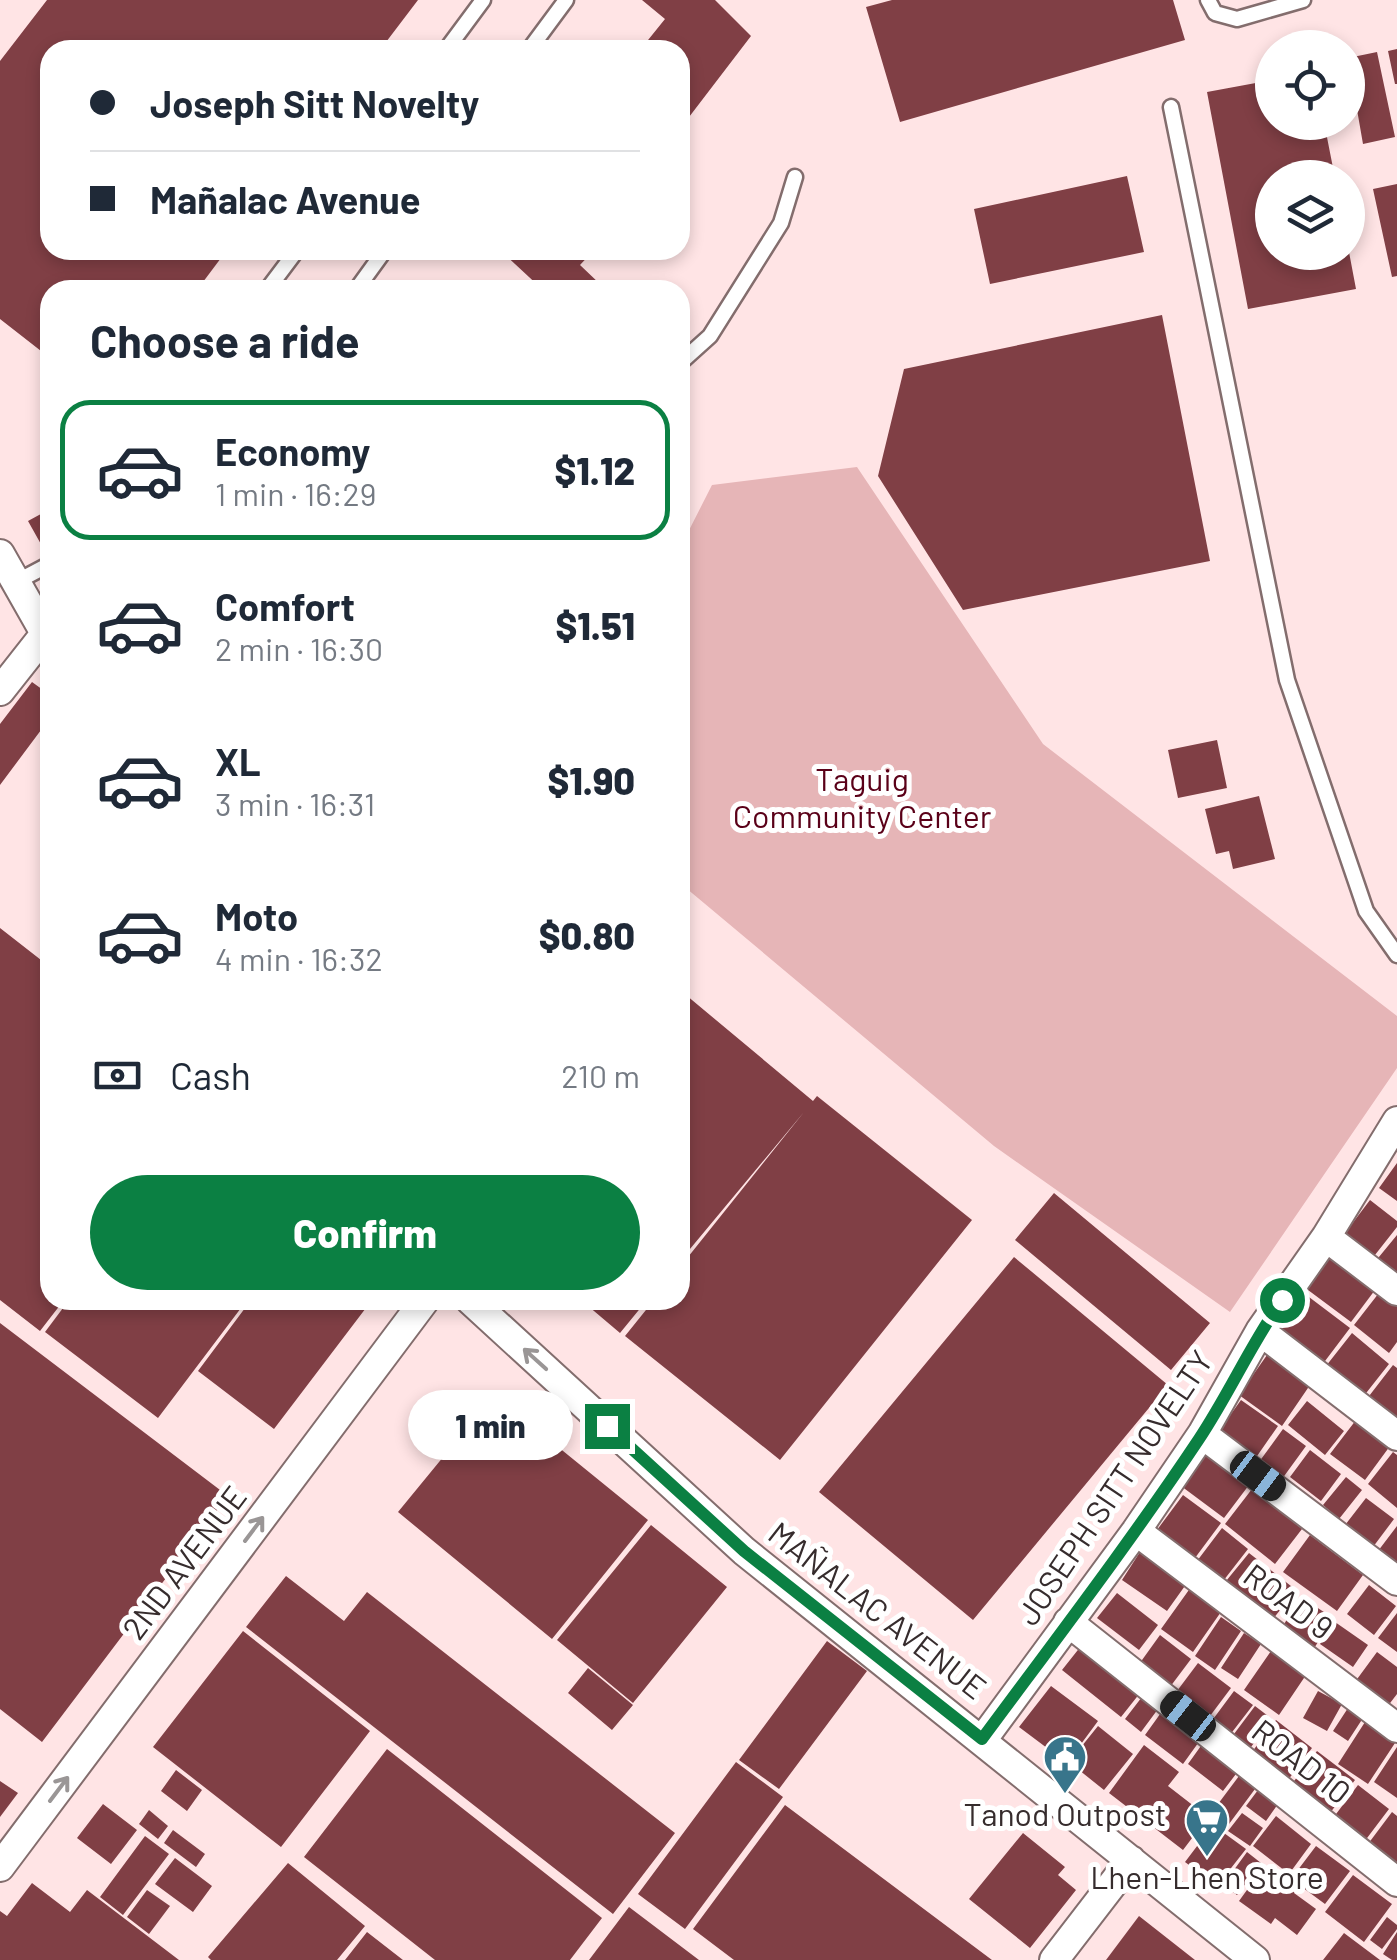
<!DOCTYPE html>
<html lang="en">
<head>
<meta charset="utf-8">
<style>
	:root { --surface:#fff; --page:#f2f2f3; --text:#1f2937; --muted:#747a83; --line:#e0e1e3; --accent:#0b8043 }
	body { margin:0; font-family:Barlow,sans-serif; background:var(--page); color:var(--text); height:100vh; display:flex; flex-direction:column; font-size:38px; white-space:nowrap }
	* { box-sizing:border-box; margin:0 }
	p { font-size:32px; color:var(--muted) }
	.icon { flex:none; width:55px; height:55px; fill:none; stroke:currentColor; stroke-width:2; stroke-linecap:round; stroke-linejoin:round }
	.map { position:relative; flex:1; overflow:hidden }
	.drawer { position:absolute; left:40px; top:280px; width:650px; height:1030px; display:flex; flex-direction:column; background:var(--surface); border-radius:30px; box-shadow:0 5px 15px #0003 }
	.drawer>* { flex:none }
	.banner { position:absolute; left:40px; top:40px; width:650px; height:220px; border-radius:30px; box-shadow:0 5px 15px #0003; display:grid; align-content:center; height:220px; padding:0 50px; background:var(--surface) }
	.controls { position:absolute; left:1255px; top:30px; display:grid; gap:20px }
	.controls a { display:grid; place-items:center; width:110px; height:110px; border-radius:50%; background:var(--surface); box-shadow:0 5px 15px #0003; font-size:50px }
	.end { position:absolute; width:45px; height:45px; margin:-22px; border:12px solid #0b8043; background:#fff; box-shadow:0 0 0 5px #fff }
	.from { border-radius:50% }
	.bubble { position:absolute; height:70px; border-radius:35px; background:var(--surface); box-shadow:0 5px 15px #0003; font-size:32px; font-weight:800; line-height:70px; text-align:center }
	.car { position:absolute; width:30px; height:60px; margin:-30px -15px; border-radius:12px; box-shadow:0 0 8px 2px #0007; background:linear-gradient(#222 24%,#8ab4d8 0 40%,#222 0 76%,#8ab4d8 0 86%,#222 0) }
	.banner b { display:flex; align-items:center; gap:35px; height:95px; font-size:38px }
	.banner b+b { border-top:2px solid var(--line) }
	.banner i { width:25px; height:25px; background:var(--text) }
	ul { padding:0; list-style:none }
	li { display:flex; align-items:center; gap:30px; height:140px; margin:0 20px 15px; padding:0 30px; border:5px solid transparent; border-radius:30px }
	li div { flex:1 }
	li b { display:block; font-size:38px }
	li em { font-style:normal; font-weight:800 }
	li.active { border-color:var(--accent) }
	li>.icon { width:90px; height:90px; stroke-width:1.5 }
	h2 { padding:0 50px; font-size:45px; line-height:120px }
	.pay { display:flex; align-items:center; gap:25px; height:110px; padding:0 50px; font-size:38px }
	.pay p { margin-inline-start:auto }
	.cta { display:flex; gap:20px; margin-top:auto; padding:20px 50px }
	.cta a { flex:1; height:115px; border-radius:60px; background:var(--accent); color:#fff; font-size:40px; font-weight:800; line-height:115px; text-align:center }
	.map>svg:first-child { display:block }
</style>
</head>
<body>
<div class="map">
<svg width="1397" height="1960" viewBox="0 0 1397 1960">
	<rect width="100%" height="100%" fill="#ffe4e5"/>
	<path fill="#e6b5b7" d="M857,467L1043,744L1397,1016V1068L1230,1312L994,1146L680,883V548L712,485Z"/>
	<path fill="#803f45" d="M47,0H418L380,50H50V250H227L197,290H50V358L0,319V61Z
		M642,0H715L751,36L686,121L680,114V50H640L665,19Z
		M892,0H1173L1185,40L900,122L866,7Z
		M1397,49V84H1395L1388,51Z
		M1377,52L1395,137L1363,144L1348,58Z
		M1272,80V122H1324L1335,178H1272V252H1349L1356,289L1248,309L1207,92Z
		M1127,176L1144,252L990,284L974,209Z
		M1397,184V276L1392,277L1373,189Z
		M500,250H594L580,265L601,285L597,290H543Z
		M1162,315L1210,561L963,610L878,476L904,369Z
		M50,509V542L42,546L28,521Z
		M32,682L50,695V718L0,785V724Z
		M1217,740L1227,788L1178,798L1168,750Z
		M1259,796L1275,859L1233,869L1229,851L1216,854L1205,809Z
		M0,928L50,967V1300H64L40,1331L0,1300Z
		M680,990L813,1101L817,1096L972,1220L780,1460L625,1336L654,1300H680V1267L804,1112L680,1261Z
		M1397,1163V1201L1379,1188Z
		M1054,1193L1210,1323L1171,1370L1015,1240Z
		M1370,1200L1397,1221V1227L1371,1260L1342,1237Z
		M1397,1235V1282L1374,1263Z
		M1332,1250L1378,1286L1351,1322L1304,1287Z
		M1014,1257L1168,1385L973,1620L819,1492Z
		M1382,1289L1397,1301V1342L1389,1353L1354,1325Z
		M1305,1294L1350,1328L1322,1365L1277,1330Z
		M69,1300H247L158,1418L45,1332Z
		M251,1300H372L274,1429L198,1371Z
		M581,1300H647L620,1333Z
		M0,1323L228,1496L42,1742L0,1709Z
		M1352,1333L1389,1364L1363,1397L1326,1366Z
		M1267,1355L1310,1385L1282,1426L1239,1395Z
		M1393,1365L1397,1368V1425L1366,1400Z
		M494,1395L648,1520L552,1639L398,1512Z
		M1241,1400L1278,1426L1255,1459L1218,1432Z
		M1307,1401L1344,1431L1325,1455L1288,1425Z
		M1356,1420L1390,1446L1365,1480L1330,1454Z
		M1283,1429L1306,1446L1282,1479L1259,1462Z
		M1310,1450L1341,1474L1321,1501L1290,1477Z
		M1206,1452L1249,1485L1224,1518L1181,1486Z
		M1393,1452L1397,1455V1508L1368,1484Z
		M1346,1477L1362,1490L1339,1519L1323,1505Z
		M1252,1489L1302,1529L1275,1564L1225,1524Z
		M1183,1495L1221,1523L1192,1562L1154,1534Z
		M1366,1498L1394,1519L1370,1551L1342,1529Z
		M651,1525L727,1587L633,1703L557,1640Z
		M1397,1526V1572L1375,1555Z
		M1222,1528L1248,1549L1220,1585L1194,1565Z
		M1310,1535L1363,1575L1337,1611L1283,1572Z
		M1140,1552L1187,1583L1167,1611L1122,1580Z
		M1249,1553L1296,1590L1269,1624L1222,1586Z
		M286,1576L344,1621L367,1592L675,1833L613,1914L246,1627Z
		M1369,1585L1396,1606L1374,1635L1347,1614Z
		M1191,1587L1223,1609L1193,1652L1161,1629Z
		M1117,1593L1158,1625L1139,1650L1097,1618Z
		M1301,1597L1333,1618L1313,1650L1281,1629Z
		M1397,1613V1652L1378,1638Z
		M1221,1617L1241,1631L1215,1670L1195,1656Z
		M1335,1622L1368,1645L1353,1667L1320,1644Z
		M243,1631L370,1731L281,1847L153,1747Z
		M1244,1633L1261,1644L1238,1679L1221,1668Z
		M1160,1635L1191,1659L1167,1691L1137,1667Z
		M827,1641L867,1671L779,1789L739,1760Z
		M1085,1641L1144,1688L1121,1717L1062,1670Z
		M1271,1651L1306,1675L1279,1715L1244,1690Z
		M1377,1652L1397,1667V1694L1384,1711L1352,1686Z
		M1198,1663L1231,1688L1210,1716L1177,1691Z
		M588,1668L633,1705L612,1730L568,1693Z
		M1051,1686L1098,1721L1067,1763L1019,1727Z
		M1234,1691L1253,1705L1226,1740L1208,1726Z
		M1318,1691L1342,1704L1327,1731L1303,1718Z
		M1145,1693L1161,1705L1141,1732L1125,1719Z
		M1255,1706L1272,1719L1245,1755L1228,1742Z
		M1348,1708L1363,1718L1348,1741L1333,1731Z
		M1163,1710L1201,1739L1183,1764L1145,1735Z
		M1276,1720L1312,1748L1285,1784L1249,1756Z
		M1365,1722L1395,1743L1368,1784L1338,1764Z
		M1098,1726L1133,1754L1104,1790L1069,1762Z
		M1203,1743L1239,1770L1223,1791L1188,1764Z
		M1144,1745L1179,1772L1168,1786L1208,1817L1183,1850L1109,1793Z
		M1397,1747V1798L1374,1782Z
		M387,1749L602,1918L570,1960H435L304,1857Z
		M1317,1751L1355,1780L1327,1817L1288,1789Z
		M736,1762L783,1797L685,1929L638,1894Z
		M176,1770L202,1790L187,1811L161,1791Z
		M1239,1776L1255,1789L1229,1824L1212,1812Z
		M0,1781L18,1793L0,1817Z
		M1358,1785L1389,1809L1361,1846L1330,1822Z
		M1258,1790L1278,1804L1266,1821L1246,1806Z
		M103,1804L137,1830L111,1864L77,1838Z
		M785,1805L992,1960H734L693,1929Z
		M149,1810L168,1826L158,1839L139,1824Z
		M1392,1812L1397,1816V1873L1365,1848Z
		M1242,1813L1263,1828L1250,1846L1228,1831Z
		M1276,1816L1311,1844L1289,1874L1253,1846Z
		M1213,1825L1246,1849L1217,1886L1185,1862Z
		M173,1830L205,1854L196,1867L164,1843Z
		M1023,1833L1065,1867L1058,1875L1076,1890L1030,1948L969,1899Z
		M145,1836L169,1854L123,1915L100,1897Z
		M1316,1846L1350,1871L1325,1904L1291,1879Z
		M1247,1852L1261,1863L1237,1895L1223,1885Z
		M175,1858L212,1886L193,1912L155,1884Z
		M288,1863L365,1926L337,1960H211L208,1957Z
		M1265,1865L1297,1889L1294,1893L1316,1909L1297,1935L1275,1918L1271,1924L1239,1901Z
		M1353,1875L1392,1904L1364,1942L1325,1912Z
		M32,1883L70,1912L87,1890L179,1960H0V1911L7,1916Z
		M147,1890L170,1906L149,1934L127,1917Z
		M629,1907L699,1960H589Z
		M1139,1916L1195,1960H1106Z
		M1387,1917L1397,1925V1929L1382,1949L1370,1940Z
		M367,1932L403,1960H345Z
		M1397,1932V1960H1392L1383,1954Z
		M1344,1933L1380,1960H1323Z"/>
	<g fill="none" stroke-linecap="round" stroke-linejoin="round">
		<g stroke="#836d6d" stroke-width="19">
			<path id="lane" d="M1208,0L1215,13L1237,19L1303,0
				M446,50L483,0
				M529,50L566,0
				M1171,107L1287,680L1366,911L1397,955
				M267,290L297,250
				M356,290L385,250
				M680,363L710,336L781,223L795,177
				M16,582L50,564"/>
		</g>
		<g stroke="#836d6d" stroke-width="32">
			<path id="street" d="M0,554L50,642
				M0,691L45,634
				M1326,1237L1397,1291
				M470,1300L744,1551L1255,1960
				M1260,1331L1397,1436
				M1202,1434L1397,1581
				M1136,1531L1397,1728
				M1068,1622L1397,1882
				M983,1739L1136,1531L1202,1434L1260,1331L1326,1237L1397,1121
				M0,1867L425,1300
				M1054,1960L1131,1860"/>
		</g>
		<use href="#lane" stroke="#fff" stroke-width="14"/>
		<use href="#street" stroke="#fff" stroke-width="28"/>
	</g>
	<defs><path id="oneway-shaft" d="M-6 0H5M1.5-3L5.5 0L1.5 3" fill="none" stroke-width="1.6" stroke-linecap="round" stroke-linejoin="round" transform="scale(2.5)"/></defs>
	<g stroke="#9a9696">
		<use href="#oneway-shaft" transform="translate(535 1359) rotate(-138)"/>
		<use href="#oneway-shaft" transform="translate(254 1529) rotate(-53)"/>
		<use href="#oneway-shaft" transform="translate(59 1789) rotate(-53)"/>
	</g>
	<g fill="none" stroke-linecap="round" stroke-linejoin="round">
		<path stroke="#0b8043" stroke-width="12" d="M607,1426L744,1551L982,1739C1056,1639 1131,1541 1199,1439C1229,1394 1251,1344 1282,1300"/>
	</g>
	<defs>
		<g id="civic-pin" transform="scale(2.25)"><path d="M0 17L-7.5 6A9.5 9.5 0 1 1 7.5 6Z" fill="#38758b" stroke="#fff"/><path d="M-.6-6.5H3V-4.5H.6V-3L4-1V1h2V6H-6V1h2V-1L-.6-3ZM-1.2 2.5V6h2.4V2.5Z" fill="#fff"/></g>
		<g id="supermarket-pin" transform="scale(2.25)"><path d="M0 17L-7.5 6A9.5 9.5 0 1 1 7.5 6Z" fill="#38758b" stroke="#fff"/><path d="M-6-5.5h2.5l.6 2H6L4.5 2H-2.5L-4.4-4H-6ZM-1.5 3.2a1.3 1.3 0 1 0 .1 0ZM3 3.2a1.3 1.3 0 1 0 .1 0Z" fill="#fff"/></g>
	</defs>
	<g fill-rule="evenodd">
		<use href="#civic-pin" x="1065" y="1757"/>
		<use href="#supermarket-pin" x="1207" y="1820"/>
	</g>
	<g text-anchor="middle" stroke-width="10" stroke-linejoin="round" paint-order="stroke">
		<g font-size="32" fill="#5a0018" stroke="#fff">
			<text x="862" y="791">Taguig<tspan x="862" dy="37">Community Center</tspan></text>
		</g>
		<g font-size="32" fill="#362c2d" stroke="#fff">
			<text transform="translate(1115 1488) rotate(-56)" y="11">JOSEPH SITT NOVELTY</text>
			<text transform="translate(185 1563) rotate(-53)" y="11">2ND AVENUE</text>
			<text transform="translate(1288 1602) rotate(37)" y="11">ROAD 9</text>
			<text transform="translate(877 1611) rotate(38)" y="11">MAÑALAC AVENUE</text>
			<text transform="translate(1301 1762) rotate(38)" y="11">ROAD 10</text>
		</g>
		<g font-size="32" fill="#362c2d" stroke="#fff">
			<text x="1065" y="1826">Tanod Outpost</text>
			<text x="1207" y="1889">Lhen-Lhen Store</text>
		</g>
	</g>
</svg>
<div class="controls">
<a><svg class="icon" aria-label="locate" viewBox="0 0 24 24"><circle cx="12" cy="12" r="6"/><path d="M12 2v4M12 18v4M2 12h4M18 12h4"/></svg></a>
<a><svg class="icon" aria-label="layers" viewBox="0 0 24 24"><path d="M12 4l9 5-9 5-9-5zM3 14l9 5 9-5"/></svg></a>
</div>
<i class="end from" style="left:1282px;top:1300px"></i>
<i class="end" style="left:607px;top:1426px"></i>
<div class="bubble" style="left:408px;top:1390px;width:165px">1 min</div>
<i class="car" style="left:1258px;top:1476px;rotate:127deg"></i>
<i class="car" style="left:1188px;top:1716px;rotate:308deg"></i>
<div class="banner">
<b><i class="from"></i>Joseph Sitt Novelty</b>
<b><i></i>Mañalac Avenue</b>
</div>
<section class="drawer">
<h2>Choose a ride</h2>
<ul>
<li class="active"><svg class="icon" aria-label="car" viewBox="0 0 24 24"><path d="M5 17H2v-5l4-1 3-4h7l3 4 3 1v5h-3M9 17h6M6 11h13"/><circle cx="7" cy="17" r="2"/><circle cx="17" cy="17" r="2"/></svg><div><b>Economy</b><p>1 min · 16:29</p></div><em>$1.12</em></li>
<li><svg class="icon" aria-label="car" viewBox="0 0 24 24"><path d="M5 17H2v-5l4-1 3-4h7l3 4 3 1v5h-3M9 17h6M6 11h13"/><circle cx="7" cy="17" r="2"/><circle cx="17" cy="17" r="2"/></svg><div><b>Comfort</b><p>2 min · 16:30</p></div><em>$1.51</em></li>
<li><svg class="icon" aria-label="car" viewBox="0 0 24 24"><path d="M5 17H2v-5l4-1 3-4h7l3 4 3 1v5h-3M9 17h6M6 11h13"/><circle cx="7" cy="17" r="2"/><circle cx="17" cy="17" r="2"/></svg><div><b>XL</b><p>3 min · 16:31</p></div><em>$1.90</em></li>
<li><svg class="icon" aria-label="car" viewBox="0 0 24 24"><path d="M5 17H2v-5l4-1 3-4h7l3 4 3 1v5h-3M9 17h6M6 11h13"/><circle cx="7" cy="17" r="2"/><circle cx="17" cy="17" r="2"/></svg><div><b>Moto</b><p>4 min · 16:32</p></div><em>$0.80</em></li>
</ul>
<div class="pay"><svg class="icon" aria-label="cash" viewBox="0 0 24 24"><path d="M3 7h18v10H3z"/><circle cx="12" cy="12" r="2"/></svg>Cash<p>210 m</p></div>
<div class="cta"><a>Confirm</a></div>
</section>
</div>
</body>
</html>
